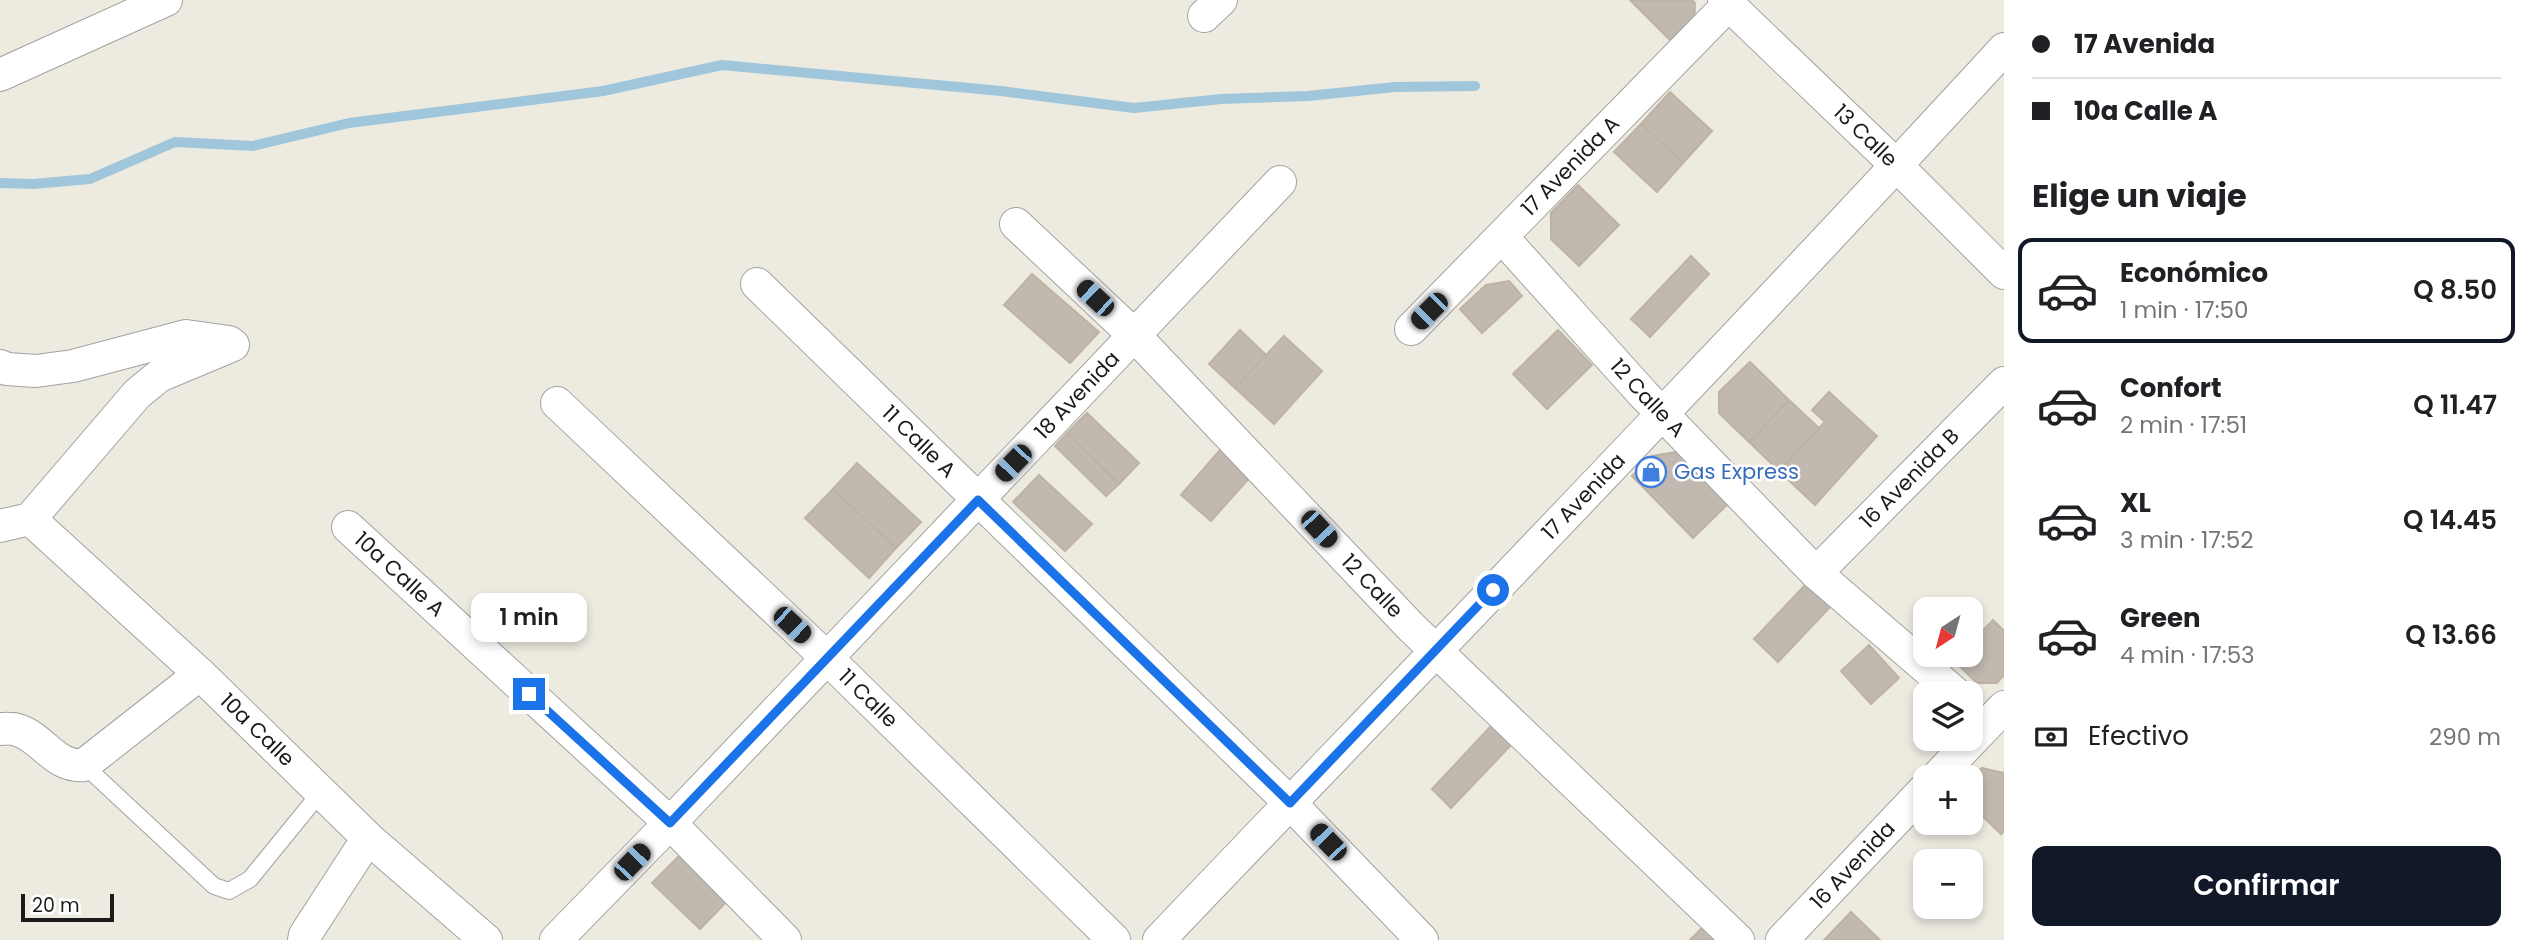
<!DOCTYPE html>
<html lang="es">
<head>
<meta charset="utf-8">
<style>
	:root { --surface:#fff; --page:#f6f6f6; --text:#202124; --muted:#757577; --line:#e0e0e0; --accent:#111827 }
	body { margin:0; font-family:Poppins,sans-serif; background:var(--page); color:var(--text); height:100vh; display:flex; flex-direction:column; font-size:26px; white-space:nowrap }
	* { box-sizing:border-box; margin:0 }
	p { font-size:23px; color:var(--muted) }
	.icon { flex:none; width:38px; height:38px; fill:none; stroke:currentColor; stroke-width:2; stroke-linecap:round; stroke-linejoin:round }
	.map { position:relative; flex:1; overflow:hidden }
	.panel { display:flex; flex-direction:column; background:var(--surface); width:525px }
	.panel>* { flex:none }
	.banner { display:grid; align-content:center; height:154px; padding:0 28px; background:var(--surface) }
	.needle { width:46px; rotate:216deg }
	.controls { position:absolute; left:1913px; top:597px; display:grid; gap:14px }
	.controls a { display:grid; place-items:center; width:70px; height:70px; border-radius:14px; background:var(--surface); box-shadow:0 4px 10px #0003; font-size:35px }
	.scale { position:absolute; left:21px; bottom:18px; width:93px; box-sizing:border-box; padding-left:7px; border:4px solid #1b1b1b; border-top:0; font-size:19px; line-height:24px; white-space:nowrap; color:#1b1b1b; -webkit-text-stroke:5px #fff; paint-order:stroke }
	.end { position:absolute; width:32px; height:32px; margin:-16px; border:9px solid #1a73e8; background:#fff; box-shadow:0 0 0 4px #fff }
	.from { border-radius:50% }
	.bubble { position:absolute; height:49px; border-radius:14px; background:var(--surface); box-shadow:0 4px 10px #0003; font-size:23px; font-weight:600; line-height:49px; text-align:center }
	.car { position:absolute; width:21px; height:42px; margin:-21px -10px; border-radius:9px; box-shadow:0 0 5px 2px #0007; background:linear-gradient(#222 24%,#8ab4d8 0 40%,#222 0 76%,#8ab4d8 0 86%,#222 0) }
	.banner b { display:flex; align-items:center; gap:24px; height:66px; font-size:26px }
	.banner b+b { border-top:2px solid var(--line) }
	.banner i { width:18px; height:18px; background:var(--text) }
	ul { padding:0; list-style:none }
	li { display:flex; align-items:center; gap:21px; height:105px; margin:0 14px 10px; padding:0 14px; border:4px solid transparent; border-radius:14px }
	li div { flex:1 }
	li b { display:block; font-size:26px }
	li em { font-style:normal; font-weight:600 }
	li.current { border-color:var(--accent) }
	li>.icon { width:63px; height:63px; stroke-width:1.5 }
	h2 { padding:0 28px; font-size:32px; line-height:84px }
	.pay { display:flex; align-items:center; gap:18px; height:77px; padding:0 28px; font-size:26px }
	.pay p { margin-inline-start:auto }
	.action { display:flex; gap:14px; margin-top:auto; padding:14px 28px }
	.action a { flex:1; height:80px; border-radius:14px; background:var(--accent); color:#fff; font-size:28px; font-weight:600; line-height:80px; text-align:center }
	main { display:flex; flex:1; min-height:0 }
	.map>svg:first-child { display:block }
</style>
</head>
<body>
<main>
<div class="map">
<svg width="2004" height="940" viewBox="0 0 2004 940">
	<rect width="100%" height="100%" fill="#edeae0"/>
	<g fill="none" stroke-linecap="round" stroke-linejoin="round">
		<path stroke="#a0c6db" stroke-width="10" d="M0,183L33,184L90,179L175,142L253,146L349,123L603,91L722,65L1001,91L1134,108L1221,99L1308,96L1395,87L1475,86"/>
	</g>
	<path fill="#c1b9b0" stroke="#beb3a3" stroke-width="2" d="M1630,0H1692L1695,3L1694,25L1674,44Z
		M1670,92L1712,131L1683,163L1641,124Z
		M1641,124L1683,163L1657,192L1614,152Z
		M1578,185L1619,225L1579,266L1551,239V213Z
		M1691,256L1709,274L1650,337L1631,319Z
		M1032,274L1099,332L1070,363L1004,305Z
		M1509,281L1522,296L1482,333L1460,309L1486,285Z
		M1240,330L1266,355L1235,388L1209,364Z
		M1558,330L1592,365L1547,409L1513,374Z
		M1284,336L1322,371L1274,424L1235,388Z
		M1750,362L1789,400L1749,442L1719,413V392Z
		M1829,392L1877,436L1815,505L1779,471L1825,422L1812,410Z
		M1789,400L1820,429L1779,471L1749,442Z
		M1087,413L1139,463L1119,484L1067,433Z
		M1067,433L1119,484L1106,496L1055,446Z
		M1220,450L1251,476L1211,521L1181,495Z
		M1682,451L1732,500L1693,538L1632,476L1652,456Z
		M857,463L921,522L896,548L833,489Z
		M1039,475L1092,524L1065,551L1013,502Z
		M833,489L896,548L869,578L805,518Z
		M1807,583L1831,606L1778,662L1754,639Z
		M1993,620L2004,631V675L1997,683H1977L1954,661L1960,654H1970V644Z
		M1869,645L1899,678L1871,704L1841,671Z
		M1492,725L1512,744L1451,808L1432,789Z
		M1982,768L2004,773V831L2001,834L1970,804V779Z
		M678,857L701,865L732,896L700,929L652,883Z
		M1851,912L1880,940H1824Z
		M1703,927L1716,940H1690Z"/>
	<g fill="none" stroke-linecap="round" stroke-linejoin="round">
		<g stroke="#a2a2a2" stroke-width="18">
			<path id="lane" d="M84,765L214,886L229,891L250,879L320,793"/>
		</g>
		<g stroke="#a2a2a2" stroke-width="34">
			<g id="street">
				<path id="s1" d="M1724,0L1896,165L2004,273"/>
				<path d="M1204,16L1221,0"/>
				<path d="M0,75L166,0"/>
				<path id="s2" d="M1016,224L1134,335L1411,627L1738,940"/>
				<path id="s3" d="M1502,237L1644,395L1816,573L1955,693"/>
				<path id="s4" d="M757,284L1290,803L1422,940"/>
				<path id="s5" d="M1411,329L1729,4"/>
				<path d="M0,366L7,369L36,371L73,366L186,336L229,342L233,345L159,376L137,394L30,519L0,526"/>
				<path id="s6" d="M557,403L827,658L1114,940"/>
				<path id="s7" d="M30,519L200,674L368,838L486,940"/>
				<path id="s8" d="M348,527L670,823L785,940"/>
				<path id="s9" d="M1816,573L2004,383"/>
				<path d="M0,729C5,729 12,728 17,730C43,737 54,768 84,765L200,674"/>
				<path d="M1937,777L2004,707"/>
				<path d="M304,940L305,935L368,838"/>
				<path id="s10" d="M556,940L670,823L1280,182"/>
				<path id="s11" d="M1159,940C1442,644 1727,350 2004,49"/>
				<path id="s12" d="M1782,940L1925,789"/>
			</g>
		</g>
		<use href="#lane" stroke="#fff" stroke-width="16"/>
		<use href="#street" stroke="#fff" stroke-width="32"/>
	</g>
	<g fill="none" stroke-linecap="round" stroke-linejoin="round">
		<path stroke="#1a73e8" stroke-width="9" d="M529,694L670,823L978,500L1290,803L1493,590"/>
	</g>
	<defs>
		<g id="shop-ring" transform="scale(1.575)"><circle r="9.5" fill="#fff" stroke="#3f7fe0" stroke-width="1.5"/><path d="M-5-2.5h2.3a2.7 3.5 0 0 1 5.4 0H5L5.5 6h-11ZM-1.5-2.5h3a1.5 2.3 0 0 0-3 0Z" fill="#3f7fe0"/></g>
	</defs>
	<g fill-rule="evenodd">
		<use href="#shop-ring" x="1651" y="472"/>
	</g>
	<g text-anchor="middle" stroke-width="5" stroke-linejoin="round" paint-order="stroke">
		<g font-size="21" fill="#1b1b1b" stroke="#fff">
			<text dy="7" stroke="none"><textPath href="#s1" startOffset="196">13 Calle</textPath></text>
			<text dy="7" stroke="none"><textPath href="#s5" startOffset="228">17 Avenida A</textPath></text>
			<text dy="7" stroke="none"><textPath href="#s10" startOffset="754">18 Avenida</textPath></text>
			<text dy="7" stroke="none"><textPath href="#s3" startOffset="217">12 Calle A</textPath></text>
			<text dy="7" stroke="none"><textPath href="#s4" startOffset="226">11 Calle A</textPath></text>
			<text dy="7" stroke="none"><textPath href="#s9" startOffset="133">16 Avenida B</textPath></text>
			<text dy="7" stroke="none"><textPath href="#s11" startOffset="614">17 Avenida</textPath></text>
			<text dy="7" stroke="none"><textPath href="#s8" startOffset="70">10a Calle A</textPath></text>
			<text dy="7" stroke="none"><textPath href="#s2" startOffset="508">12 Calle</textPath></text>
			<text dy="7" stroke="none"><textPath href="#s6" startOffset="429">11 Calle</textPath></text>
			<text dy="7" stroke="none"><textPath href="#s7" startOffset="310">10a Calle</textPath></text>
			<text dy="7" stroke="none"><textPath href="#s12" startOffset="103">16 Avenida</textPath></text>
		</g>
		<g font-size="21" fill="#366cbe" stroke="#fff" text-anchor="start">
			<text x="1674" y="479">Gas Express</text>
		</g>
	</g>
</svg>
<div class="controls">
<a><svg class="needle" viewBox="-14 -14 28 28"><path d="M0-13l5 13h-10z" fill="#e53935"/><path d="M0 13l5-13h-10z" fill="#757577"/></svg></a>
<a><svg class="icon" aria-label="layers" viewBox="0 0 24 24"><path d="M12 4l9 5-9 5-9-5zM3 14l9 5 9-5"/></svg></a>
<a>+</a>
<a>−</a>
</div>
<div class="scale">20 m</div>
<i class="end from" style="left:1493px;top:590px"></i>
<i class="end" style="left:529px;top:694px"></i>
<div class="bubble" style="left:471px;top:593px;width:116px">1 min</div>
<i class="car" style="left:1095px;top:298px;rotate:313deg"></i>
<i class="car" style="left:1429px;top:311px;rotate:225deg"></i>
<i class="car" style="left:1013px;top:463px;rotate:224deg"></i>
<i class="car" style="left:1319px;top:529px;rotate:137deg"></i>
<i class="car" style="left:792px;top:625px;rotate:133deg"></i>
<i class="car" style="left:1328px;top:842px;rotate:316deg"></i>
<i class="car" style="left:632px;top:862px;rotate:44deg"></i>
</div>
<section class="panel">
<div class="banner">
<b><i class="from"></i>17 Avenida</b>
<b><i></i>10a Calle A</b>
</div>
<h2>Elige un viaje</h2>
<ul>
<li class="current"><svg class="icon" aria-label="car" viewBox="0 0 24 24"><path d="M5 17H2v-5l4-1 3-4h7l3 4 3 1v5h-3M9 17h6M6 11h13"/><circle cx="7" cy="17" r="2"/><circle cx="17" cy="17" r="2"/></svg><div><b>Económico</b><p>1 min · 17:50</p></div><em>Q 8.50</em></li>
<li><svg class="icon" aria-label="car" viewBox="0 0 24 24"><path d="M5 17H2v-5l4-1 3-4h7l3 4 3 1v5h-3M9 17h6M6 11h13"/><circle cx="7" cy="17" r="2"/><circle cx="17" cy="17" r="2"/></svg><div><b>Confort</b><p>2 min · 17:51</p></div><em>Q 11.47</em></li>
<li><svg class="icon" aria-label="car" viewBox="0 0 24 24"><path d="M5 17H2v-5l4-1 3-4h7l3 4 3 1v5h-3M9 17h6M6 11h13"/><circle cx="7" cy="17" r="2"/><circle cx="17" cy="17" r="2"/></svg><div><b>XL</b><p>3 min · 17:52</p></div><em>Q 14.45</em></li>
<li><svg class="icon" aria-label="car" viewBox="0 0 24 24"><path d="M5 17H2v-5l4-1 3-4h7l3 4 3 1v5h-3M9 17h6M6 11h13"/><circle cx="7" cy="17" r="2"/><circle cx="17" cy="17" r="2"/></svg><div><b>Green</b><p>4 min · 17:53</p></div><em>Q 13.66</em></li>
</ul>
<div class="pay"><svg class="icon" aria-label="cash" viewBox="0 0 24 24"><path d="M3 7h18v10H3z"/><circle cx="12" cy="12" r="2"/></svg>Efectivo<p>290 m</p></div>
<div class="action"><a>Confirmar</a></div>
</section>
</main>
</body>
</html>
